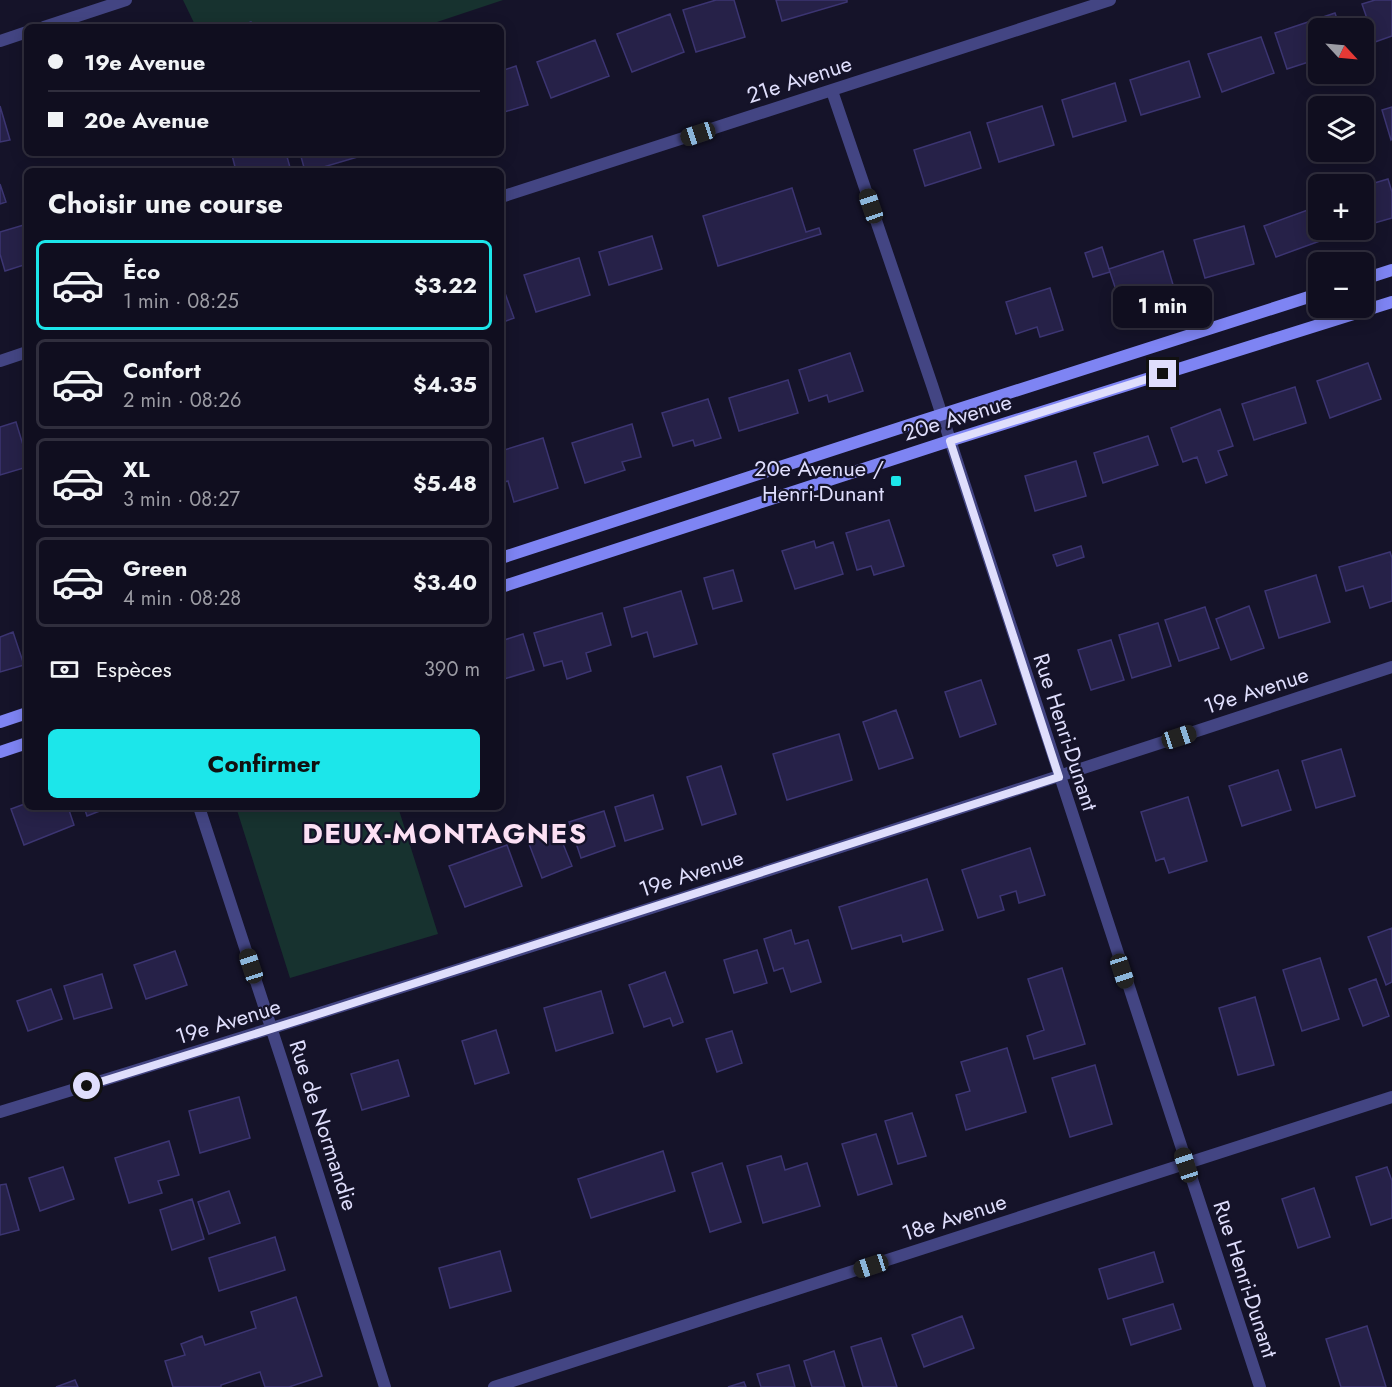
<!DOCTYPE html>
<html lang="fr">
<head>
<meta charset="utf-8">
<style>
	:root { --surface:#100e1f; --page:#191728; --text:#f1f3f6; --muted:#9c9ca4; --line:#302e3d; --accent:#1ce6ea }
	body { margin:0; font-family:Jost,sans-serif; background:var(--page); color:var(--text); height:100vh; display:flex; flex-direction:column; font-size:22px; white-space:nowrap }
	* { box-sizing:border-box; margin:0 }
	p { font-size:20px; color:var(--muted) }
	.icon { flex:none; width:33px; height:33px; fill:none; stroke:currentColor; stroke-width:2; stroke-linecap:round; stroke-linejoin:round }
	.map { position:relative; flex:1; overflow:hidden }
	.drawer { position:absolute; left:24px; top:168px; width:480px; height:642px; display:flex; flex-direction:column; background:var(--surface); border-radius:9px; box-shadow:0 3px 15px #0003,0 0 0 2px var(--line) }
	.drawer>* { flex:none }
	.banner { position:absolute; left:24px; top:24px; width:480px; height:132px; border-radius:9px; box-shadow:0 3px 15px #0003,0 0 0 2px var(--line); display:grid; align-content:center; height:132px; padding:0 24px; background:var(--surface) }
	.needle { width:39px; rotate:116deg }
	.buttons { position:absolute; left:1308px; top:18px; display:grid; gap:12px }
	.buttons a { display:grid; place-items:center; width:66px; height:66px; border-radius:9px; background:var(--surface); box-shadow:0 3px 15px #0003,0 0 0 2px var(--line); font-size:30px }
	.end { position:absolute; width:27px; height:27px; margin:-14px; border:8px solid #dfdefc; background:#111; box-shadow:0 0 0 3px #111 }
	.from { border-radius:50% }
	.bubble { position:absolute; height:42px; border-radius:9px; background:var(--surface); box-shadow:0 3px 15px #0003,0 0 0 2px var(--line); font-size:20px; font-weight:700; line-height:42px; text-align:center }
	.car { position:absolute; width:18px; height:36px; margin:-18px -9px; border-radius:8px; box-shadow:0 0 4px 2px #0007; background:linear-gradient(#222 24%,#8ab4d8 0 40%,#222 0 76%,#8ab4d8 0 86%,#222 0) }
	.banner b { display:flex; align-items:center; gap:21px; height:57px; font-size:22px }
	.banner b+b { border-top:2px solid var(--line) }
	.banner i { width:15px; height:15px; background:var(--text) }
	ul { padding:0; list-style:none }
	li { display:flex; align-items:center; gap:18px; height:90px; margin:0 12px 9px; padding:0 12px; border:3px solid var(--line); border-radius:9px }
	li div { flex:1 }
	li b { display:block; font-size:22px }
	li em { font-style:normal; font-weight:700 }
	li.active { border-color:var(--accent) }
	li>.icon { width:54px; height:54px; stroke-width:1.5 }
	h2 { padding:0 24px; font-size:27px; line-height:72px }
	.pay { display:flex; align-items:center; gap:15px; height:66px; padding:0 24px; font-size:22px }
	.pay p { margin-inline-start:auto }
	.button { display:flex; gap:12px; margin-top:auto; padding:12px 24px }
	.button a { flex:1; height:69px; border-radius:9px; background:var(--accent); color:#111; font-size:24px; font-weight:700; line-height:69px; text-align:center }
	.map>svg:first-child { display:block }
</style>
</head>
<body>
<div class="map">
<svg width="1392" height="1387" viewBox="0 0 1392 1387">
	<rect width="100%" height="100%" fill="#151329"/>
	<path fill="#17322f" d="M183,0H503L422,27H196Z
		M236,807H398L438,934L290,978Z"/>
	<path fill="#262148" stroke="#3c3572" stroke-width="1.5" d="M716,0H734L745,37L696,52L683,10Z
		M776,0H847V2L782,21Z
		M1375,0H1392V36L1375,42L1362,4Z
		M1335,13L1340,28H1318V59L1287,69L1275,33Z
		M670,14L684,52L632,72L617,34Z
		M251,22L253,27H236Z
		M1261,37L1274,73L1222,92L1208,54Z
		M595,40L609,76L551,98L537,62Z
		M1189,61L1200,97L1141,115L1130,80Z
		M516,66L528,105L501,113V71Z
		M1115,83L1126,121L1073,137L1062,100Z
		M0,106L10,140L0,142Z
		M1042,106L1054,145L999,162L987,123Z
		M1392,107V139L1391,140L1382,110Z
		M970,132L981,168L925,186L914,150Z
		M240,153H286L291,171H236L232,155Z
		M300,153H371L310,171H305Z
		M1388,179L1392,192V218L1364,226V186Z
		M0,184L6,202L0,204Z
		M792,188L806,232L819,228L821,234L718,266L703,216Z
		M1316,207L1318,212V230H1325L1328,238L1276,257L1264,226Z
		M27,224V264L5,271L0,254V232Z
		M1244,226L1254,264L1205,278L1194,240Z
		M652,236L662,269L609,285L599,252Z
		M1102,247L1110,272L1093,277L1085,253Z
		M1163,251L1174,288L1121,305L1109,269Z
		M579,258L590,295L536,312L524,275Z
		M501,282L514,318L501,323Z
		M1050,288L1063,330L1040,337L1037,327L1016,334L1006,302Z
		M850,353L863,391L829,402L827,395L809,401L799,370Z
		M1368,363L1381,399L1330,418L1317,381Z
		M788,380L798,413L739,431L729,398Z
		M1295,387L1306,423L1254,440L1242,404Z
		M708,399L721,438L695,446L693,440L673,446L662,413Z
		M1220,409L1233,446L1218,451L1227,475L1206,483L1197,457L1183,462L1171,428Z
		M16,422L27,458V467L0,475V427Z
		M632,424L641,457L622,462L625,470L585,483L572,443Z
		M1148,436L1158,465L1103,483L1094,453Z
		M543,438L558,488L514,502L508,481L501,483V451Z
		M1076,461L1086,496L1035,511L1025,476Z
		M889,520L904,566L874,575L871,566L857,570L846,533Z
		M814,541L816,548L833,542L843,574L795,589L782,551Z
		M1081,546L1084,557L1057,566L1053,555Z
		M1390,552L1392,558V601L1370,608L1363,586L1346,591L1339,567Z
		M733,570L742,601L713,609L704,578Z
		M1316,575L1330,622L1279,638L1265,591Z
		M681,591L697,644L654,657L647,632L632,637L624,608Z
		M1249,606L1264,648L1231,660L1216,619Z
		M1205,607L1219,648L1179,661L1165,620Z
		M602,613L611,645L586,653L591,671L567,679L562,661L544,666L534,633Z
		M1158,623L1171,666L1132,678L1119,635Z
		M13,632L24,665L0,672V637Z
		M523,634L534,670L501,680V641Z
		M1111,640L1124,680L1091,690L1078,650Z
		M981,680L996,724L960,737L945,692Z
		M896,710L913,758L879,769L863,722Z
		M839,734L852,780L787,800L773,754Z
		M1341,749L1355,796L1316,808L1302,761Z
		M721,766L736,814L702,825L687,777Z
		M1278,770L1291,810L1242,826L1229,786Z
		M653,795L663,829L625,841L615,807Z
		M1188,797L1207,861L1169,873L1164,858L1156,861L1141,812Z
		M27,803V807H68L74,825L24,845L11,809Z
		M84,807H110L87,816Z
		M604,811L615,846L581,858L569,822Z
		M555,824L572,866L542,878L526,836Z
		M507,845L522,886L465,907L449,866Z
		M1030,848L1045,895L1019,903L1016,891L1000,896L1004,910L978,918L962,870Z
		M927,879L943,930L903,942L901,935L852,949L839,907Z
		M1392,928V982L1386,985L1368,937Z
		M791,930L795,944L808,940L821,982L791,992L783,968L774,971L764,939Z
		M757,950L767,983L734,993L724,960Z
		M175,951L187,985L146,999L134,965Z
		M1320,958L1339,1019L1302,1031L1283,970Z
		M1062,968L1085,1044L1034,1059L1027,1036L1044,1030L1028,979Z
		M665,972L683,1022L673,1026L670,1018L644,1027L629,985Z
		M102,974L112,1008L74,1019L64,986Z
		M1376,979L1389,1016L1363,1026L1349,989Z
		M51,989L62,1019L28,1031L17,1001Z
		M601,991L613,1033L556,1051L544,1008Z
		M1255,997L1274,1065L1238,1075L1219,1008Z
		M496,1030L509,1073L475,1084L462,1041Z
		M732,1031L742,1063L717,1072L706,1039Z
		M1007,1048L1026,1112L966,1130L956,1095L970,1091L961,1062Z
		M398,1060L409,1096L362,1110L351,1074Z
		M1095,1065L1112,1124L1070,1137L1052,1078Z
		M239,1097L250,1138L200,1153L189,1111Z
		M912,1113L926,1156L898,1164L885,1121Z
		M876,1134L892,1184L858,1195L842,1144Z
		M169,1141L179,1175L158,1181L162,1193L129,1203L115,1158Z
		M663,1151L675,1191L591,1218L578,1179Z
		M781,1156L785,1170L807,1163L820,1206L763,1223L747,1166Z
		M722,1163L741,1222L710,1232L692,1173Z
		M63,1167L74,1199L40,1211L29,1178Z
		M1387,1167L1392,1181V1218L1371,1225L1356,1177Z
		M6,1184L19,1230L0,1235V1185Z
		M1314,1188L1330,1237L1298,1248L1282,1199Z
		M229,1191L240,1223L209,1234L198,1202Z
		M192,1199L204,1239L172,1250L160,1210Z
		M275,1237L285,1270L219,1291L209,1258Z
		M500,1251L511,1291L450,1308L439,1268Z
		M1154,1252L1163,1282L1108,1299L1099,1269Z
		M296,1297L322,1376L289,1387H265L260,1372L221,1385V1387H173L165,1361L185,1355L181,1344L202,1336L205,1345L256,1328L251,1312Z
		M1173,1304L1181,1329L1131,1345L1123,1319Z
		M962,1316L974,1348L924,1367L912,1335Z
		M1367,1326L1386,1387H1341L1326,1339Z
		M881,1338L897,1387H863L851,1347Z
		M834,1351L845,1387H812L804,1361Z
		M789,1365L795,1387H761L757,1374Z
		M75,1380L78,1387H56Z
		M744,1382L746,1387H728Z"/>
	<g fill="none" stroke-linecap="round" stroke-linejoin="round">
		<path stroke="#434583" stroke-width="12" d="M44,27L126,0
			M0,41L27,32
			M832,91L932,385L1260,1387
			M501,197L1110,0
			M0,361L27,352
			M199,807L284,1067L385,1387
			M0,1112C466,970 929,819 1392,667
			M494,1387L1392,1097"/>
		<path stroke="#7e84f3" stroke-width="12" d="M1364,279L1392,270
			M501,558L912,424L1318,294
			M501,587L949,441L1392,302
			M0,722L27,713
			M0,752L27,743"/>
	</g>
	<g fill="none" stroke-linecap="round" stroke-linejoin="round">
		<path stroke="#dfdefc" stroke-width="8" d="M87,1086L303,1019L1059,777L950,441L1163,374"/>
	</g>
	<rect fill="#1ce6ea" stroke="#151329" stroke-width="2" x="890" y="475" width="12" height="12" rx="3"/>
	<g text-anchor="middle" stroke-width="4.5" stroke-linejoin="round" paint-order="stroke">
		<g font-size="22" fill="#dfdefc" stroke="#151329">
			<text transform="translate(799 79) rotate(-18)" y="8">21e Avenue</text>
			<text transform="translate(957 417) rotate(-17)" y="8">20e Avenue</text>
			<text transform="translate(1256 690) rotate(-18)" y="8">19e Avenue</text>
			<text transform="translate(1066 732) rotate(72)" y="8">Rue Henri-Dunant</text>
			<text transform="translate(691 873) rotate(-18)" y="8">19e Avenue</text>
			<text transform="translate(228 1021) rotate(-17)" y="8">19e Avenue</text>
			<text transform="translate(324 1125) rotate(72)" y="8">Rue de Normandie</text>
			<text transform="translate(954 1217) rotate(-18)" y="8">18e Avenue</text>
			<text transform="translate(1246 1279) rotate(72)" y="8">Rue Henri-Dunant</text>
		</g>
		<g font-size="22" fill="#dfdefc" stroke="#151329" text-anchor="end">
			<text x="884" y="476">20e Avenue /<tspan x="884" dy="25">Henri-Dunant</tspan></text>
		</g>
		<g font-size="28" font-weight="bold" letter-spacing="1.5" fill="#fce0f4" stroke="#151329">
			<text x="445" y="843">DEUX-MONTAGNES</text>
		</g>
	</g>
</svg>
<div class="buttons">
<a><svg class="needle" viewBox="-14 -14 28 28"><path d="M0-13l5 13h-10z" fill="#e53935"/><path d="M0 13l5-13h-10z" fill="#9c9ca4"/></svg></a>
<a><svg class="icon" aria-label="layers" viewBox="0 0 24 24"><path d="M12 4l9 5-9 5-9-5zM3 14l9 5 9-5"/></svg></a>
<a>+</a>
<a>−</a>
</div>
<i class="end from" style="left:87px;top:1086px"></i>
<i class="end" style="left:1163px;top:374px"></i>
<div class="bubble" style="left:1113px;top:286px;width:99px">1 min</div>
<i class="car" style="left:698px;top:134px;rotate:252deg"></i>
<i class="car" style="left:871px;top:206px;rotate:341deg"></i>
<i class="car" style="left:1179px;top:737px;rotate:72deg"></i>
<i class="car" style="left:251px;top:966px;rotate:342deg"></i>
<i class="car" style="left:1122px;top:971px;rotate:162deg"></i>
<i class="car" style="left:1186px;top:1165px;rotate:342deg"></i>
<i class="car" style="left:871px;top:1266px;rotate:252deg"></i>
<div class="banner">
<b><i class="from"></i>19e Avenue</b>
<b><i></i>20e Avenue</b>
</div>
<section class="drawer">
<h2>Choisir une course</h2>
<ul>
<li class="active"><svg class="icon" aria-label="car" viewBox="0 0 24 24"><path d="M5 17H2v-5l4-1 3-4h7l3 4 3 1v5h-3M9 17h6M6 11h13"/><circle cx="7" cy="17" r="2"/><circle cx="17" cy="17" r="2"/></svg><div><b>Éco</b><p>1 min · 08:25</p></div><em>$3.22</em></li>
<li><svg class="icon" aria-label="car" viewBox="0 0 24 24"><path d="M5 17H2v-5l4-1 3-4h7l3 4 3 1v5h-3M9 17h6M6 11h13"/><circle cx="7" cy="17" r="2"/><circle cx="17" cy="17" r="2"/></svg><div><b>Confort</b><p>2 min · 08:26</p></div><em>$4.35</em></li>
<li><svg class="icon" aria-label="car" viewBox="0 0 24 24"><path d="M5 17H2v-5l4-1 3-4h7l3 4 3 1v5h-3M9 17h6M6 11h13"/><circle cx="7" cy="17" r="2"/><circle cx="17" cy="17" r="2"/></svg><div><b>XL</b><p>3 min · 08:27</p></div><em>$5.48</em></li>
<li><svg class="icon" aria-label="car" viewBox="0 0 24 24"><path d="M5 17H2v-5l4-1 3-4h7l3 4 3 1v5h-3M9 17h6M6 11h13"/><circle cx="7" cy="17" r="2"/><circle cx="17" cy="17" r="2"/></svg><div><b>Green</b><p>4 min · 08:28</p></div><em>$3.40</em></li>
</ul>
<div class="pay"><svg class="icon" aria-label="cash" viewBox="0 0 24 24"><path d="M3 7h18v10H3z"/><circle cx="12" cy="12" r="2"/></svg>Espèces<p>390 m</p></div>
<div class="button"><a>Confirmer</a></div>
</section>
</div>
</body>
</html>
